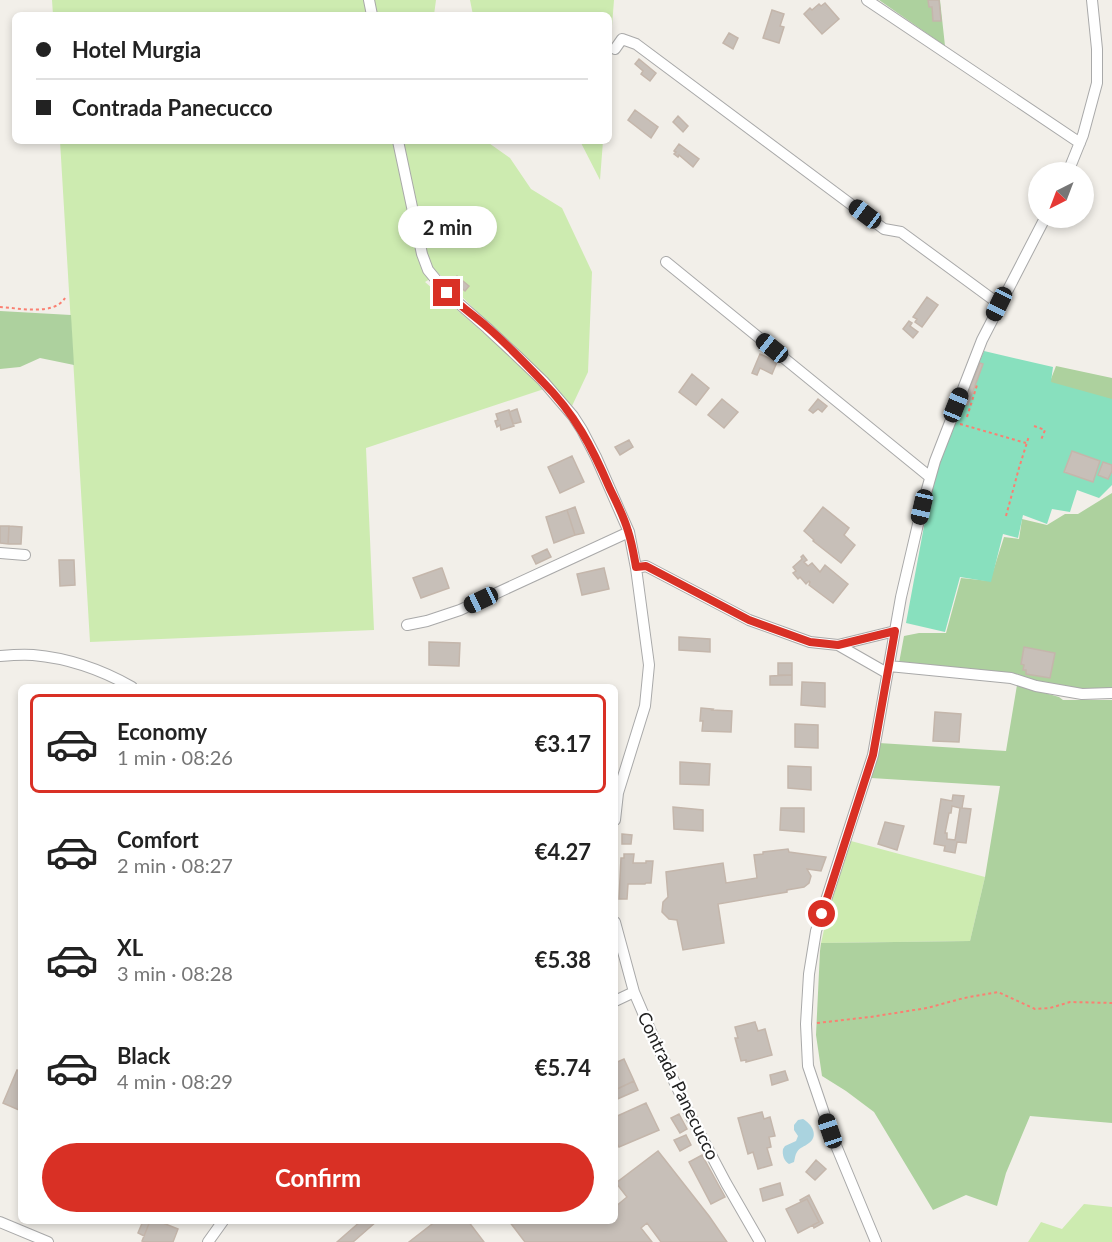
<!DOCTYPE html>
<html lang="en">
<head>
<meta charset="utf-8">
<style>
	:root { --surface:#fff; --page:#f2f2f2; --text:#222; --muted:#767676; --line:#e0e0e0; --accent:#d93025 }
	body { margin:0; font-family:Lato,sans-serif; background:var(--page); color:var(--text); height:100vh; display:flex; flex-direction:column; font-size:22px; white-space:nowrap }
	* { box-sizing:border-box; margin:0 }
	p { font-size:20px; color:var(--muted) }
	.icon { flex:none; width:33px; height:33px; fill:none; stroke:currentColor; stroke-width:2; stroke-linecap:round; stroke-linejoin:round }
	.map { position:relative; flex:1; overflow:hidden }
	.side { position:absolute; left:18px; top:684px; width:600px; height:540px; display:flex; flex-direction:column; background:var(--surface); border-radius:9px; box-shadow:0 3px 9px #0003 }
	.side>* { flex:none }
	.banner { position:absolute; left:12px; top:12px; width:600px; height:132px; border-radius:9px; box-shadow:0 3px 9px #0003; display:grid; align-content:center; height:132px; padding:0 24px; background:var(--surface) }
	.needle { width:39px; rotate:222deg }
	.tools { position:absolute; left:1028px; top:162px; display:grid; gap:12px }
	.tools a { display:grid; place-items:center; width:66px; height:66px; border-radius:50%; background:var(--surface); box-shadow:0 3px 9px #0003; font-size:30px }
	.end { position:absolute; width:27px; height:27px; margin:-14px; border:8px solid #d93025; background:#fff; box-shadow:0 0 0 3px #fff }
	.from { border-radius:50% }
	.bubble { position:absolute; height:42px; border-radius:21px; background:var(--surface); box-shadow:0 3px 9px #0003; font-size:20px; font-weight:700; line-height:42px; text-align:center }
	.car { position:absolute; width:18px; height:36px; margin:-18px -9px; border-radius:8px; box-shadow:0 0 4px 2px #0007; background:linear-gradient(#222 24%,#8ab4d8 0 40%,#222 0 76%,#8ab4d8 0 86%,#222 0) }
	.banner b { display:flex; align-items:center; gap:21px; height:57px; font-size:22px }
	.banner b+b { border-top:2px solid var(--line) }
	.banner i { width:15px; height:15px; background:var(--text) }
	ul { padding:10px 0 0; list-style:none }
	li { display:flex; align-items:center; gap:18px; height:99px; margin:0 12px 9px; padding:0 12px; border:3px solid transparent; border-radius:9px }
	li div { flex:1 }
	li b { display:block; font-size:22px }
	li em { font-style:normal; font-weight:700 }
	li.on { border-color:var(--accent) }
	li>.icon { width:54px; height:54px; stroke-width:1.5 }
	.action { display:flex; gap:12px; margin-top:auto; padding:12px 24px }
	.action a { flex:1; height:69px; border-radius:36px; background:var(--accent); color:#fff; font-size:24px; font-weight:700; line-height:69px; text-align:center }
	.map>svg:first-child { display:block }
</style>
</head>
<body>
<div class="map">
<svg width="1112" height="1242" viewBox="0 0 1112 1242">
	<rect width="100%" height="100%" fill="#f2efe9"/>
	<path fill="#cdebb0" d="M52,0H367L370,15H53Z
		M373,0H436L434,15H376Z
		M470,0H614L609,65V15H473Z
		M60,141H399L430,279L425,282L525,369L544,389L366,448L374,630L90,642Z
		M402,141H486L510,158L531,189L562,208L592,272L588,372L572,406L427,262Z
		M580,141H603L600,180Z
		M851,841L985,877L970,941L821,943L828,912Z
		M1084,1204L1112,1207V1242H1028L1041,1222L1062,1229Z"/>
	<path fill="#add19e" d="M879,0H940L945,46Z
		M0,311L71,315L74,365L40,358L20,367L0,369Z
		M1056,366L1112,378V403L1049,384Z
		M1112,493V688L1078,689L899,663L904,636L919,633H946L961,578L990,581L1004,537L1019,539L1022,519L1047,525L1065,514H1078Z
		M1017,685L1059,697L1063,700H1112V1123L1030,1116L1006,1173L997,1206L966,1195L933,1210L874,1112L846,1091L822,1076L816,1035L820,951L821,943L970,941L985,877L1000,786L871,778L879,743L1006,751Z"/>
	<path fill="#88e0be" d="M984,351L1053,367L1051,382L1112,399V485L1099,498L1077,490L1070,512L1052,509L1047,524L1023,515L1018,538L1003,534L991,582L960,577L945,632L906,623L930,494L950,432Z"/>
	<path fill="#aad3df" d="M803,1119C812,1124 819,1136 809,1143C804,1147 800,1147 797,1152C795,1155 795,1158 794,1162L789,1164C784,1161 782,1155 783,1149L785,1146L796,1141L798,1136L794,1130V1125L798,1120Z"/>
	<path fill="#c7bfb8" stroke="#c4b6ab" stroke-width="1.5" fill-rule="evenodd" d="M928,0H939L941,21H933L932,7H929Z
		M825,3L839,19L822,34L804,14L810,8L812,10L819,4L821,6Z
		M772,10L784,14L780,26L784,27L779,43L763,38Z
		M729,33L738,38L733,49L723,43Z
		M639,59L656,73L650,81L641,74L643,71L635,64Z
		M635,110L658,127L651,138L628,120Z
		M678,116L688,126L683,132L673,122Z
		M679,144L699,159L693,167L679,155L678,157L674,154L676,152L674,151Z
		M457,276L469,286L465,291L453,281Z
		M927,297L938,305L922,327L915,322L917,319L913,317Z
		M909,321L912,323L910,326L918,332L913,338L903,329Z
		M760,354L777,362L772,374L760,368L757,375L752,373Z
		M980,363L983,364L968,405L963,403Z
		M692,374L709,388L696,405L679,392Z
		M722,399L738,412L724,428L708,415Z
		M818,399L827,406L822,412L818,409L813,413L809,410Z
		M517,409L521,422L513,424L509,412Z
		M509,410L514,426L501,430L500,425L497,427L495,421L498,420L496,414Z
		M629,440L633,447L620,455L615,447Z
		M1072,451L1100,461L1093,482L1064,472Z
		M572,456L584,482L560,493L548,467Z
		M1103,462L1112,465V471L1108,479L1098,475Z
		M575,507L584,533L575,535L567,510Z
		M823,507L849,528L844,535L855,545L841,563L813,541L814,540L804,531Z
		M567,510L575,535L554,543L546,517Z
		M0,526H9L8,544L0,543Z
		M9,526L22,527L21,544H8Z
		M547,549L551,557L536,564L532,556Z
		M803,555L807,560L804,562L808,566L812,563L820,572L825,565L848,584L833,603L809,585L810,582L809,581L806,584L800,577L798,579L793,573L796,571L793,567L802,559L801,557Z
		M59,560H74L75,585L60,586Z
		M441,568H442L449,588L421,598L413,578Z
		M604,568L609,589L582,595L577,574Z
		M679,637L710,639V652L679,650Z
		M429,642L460,643L459,666L429,665Z
		M1024,647L1055,653L1050,678L1026,674V670H1023L1024,665L1021,664Z
		M778,663H792V675H778Z
		M792,675V685H770V676Z
		M802,682L825,683V707L801,705Z
		M701,708L713,709L712,710L732,711L731,732L702,731L703,721H700Z
		M935,712L961,714L959,742L933,741Z
		M795,724L818,725V748L795,747Z
		M680,762L710,764L709,785L680,784Z
		M788,766L811,767V790L788,788Z
		M953,795L964,796L962,808L971,809L966,843L957,842L955,853L944,851L945,846L934,844L941,799L952,801ZM952,806L960,808L955,840L947,839V833H945L949,813H951Z
		M673,807L703,810V831L674,829Z
		M781,808H804V832L780,830Z
		M885,822L904,826L897,850L878,844Z
		M622,834L632,835L631,844H622Z
		M788,849L789,852L826,857L821,871L807,869L811,876L809,883L804,887L787,890V892L718,904L724,943L683,950L677,920L669,919L662,912L663,902L668,897L666,872L723,863L726,883L757,878L754,855L763,854V852Z
		M624,854H634L633,863H646V861H653L651,883H646L645,884H628L627,899H619L621,858H624Z
		M755,1022L758,1031L765,1029L772,1055L746,1062V1060L741,1061L735,1038H738L735,1027Z
		M624,1059L634,1081L615,1090V1063Z
		M17,1070L21,1072V1105L19,1110L3,1103Z
		M785,1071L788,1080L772,1085L770,1075Z
		M634,1081L638,1090L615,1100V1090Z
		M646,1103L659,1130L619,1147L615,1139V1117Z
		M762,1112L764,1119L770,1117L775,1136L769,1137L771,1147L767,1148L772,1165L758,1169L753,1152L748,1154L738,1118Z
		M679,1114L687,1129L680,1133L671,1118Z
		M686,1135L691,1145L680,1151L674,1140Z
		M658,1151L709,1216L727,1242H661L647,1223L641,1228L652,1242H525L509,1221H615V1207L627,1197L616,1183Z
		M702,1155L725,1197L711,1204L689,1162Z
		M816,1160L826,1169L815,1180L806,1172Z
		M780,1183L783,1195L763,1201L760,1189Z
		M809,1195L823,1223L814,1228L813,1225L819,1222L807,1199L801,1202L800,1200Z
		M807,1199L819,1222L798,1233L786,1209Z
		M143,1221H150L144,1236L138,1233Z
		M150,1221H158L178,1229L173,1242H145L142,1241Z
		M361,1221H377L353,1242H337Z
		M436,1221H468L484,1242H409Z"/>
	<g fill="none" stroke-linecap="round" stroke-linejoin="round">
		<g stroke="#a9a9a9" stroke-width="12">
			<path id="street" d="M369,0L372,15
				M867,0L1080,143
				M615,49L622,39L636,44L884,229L901,232L999,304
				M398,141L422,254L428,270L447,293L487,328L518,357L543,381L573,416L582,430L596,457L629,532L636,568L649,665L645,706L618,793L615,820
				M1068,172L1083,135L1097,83V49L1092,0
				M666,262L930,477
				M0,553L25,555
				M636,568L646,566L749,620L810,642L838,645L895,631
				M407,625L427,621L460,610L629,532
				M838,645L887,673
				M0,656C11,655 23,654 33,655C68,658 102,670 132,687
				M889,666L1011,678L1036,686L1082,694L1112,693
				M615,922L634,992L655,1041L691,1117L726,1183L760,1242
				M615,1001L634,992
				M0,1222L48,1242
				M208,1242L223,1221
				M876,1242L830,1131L808,1066L806,1024L809,974L816,931L873,755L901,597L922,507L935,461L982,340L1045,218"/>
		</g>
		<path stroke="#fa8072" stroke-width="2" stroke-dasharray="3 3" stroke-linecap="butt" d="M0,307C19,308 54,316 65,298
			M967,417L977,385
			M960,424L1026,443
			M1034,426L1045,430L1041,440
			M1006,516L1019,468L1029,436
			M817,1023L870,1017L927,1008L964,998L998,992L1035,1009L1050,1008L1070,1002L1112,1003"/>
		<use href="#street" stroke="#fff" stroke-width="10"/>
	</g>
	<g fill="none" stroke-linecap="round" stroke-linejoin="round">
		<path stroke="#d93025" stroke-width="8" d="M447,293C459,305 473,315 486,326C506,343 524,362 542,381C575,414 592,447 610,489C617,503 624,517 628,531C632,543 634,556 636,567L646,566L749,620L810,642L838,645L895,631L873,755L822,914"/>
	</g>
	<g text-anchor="middle" stroke-width="4.5" stroke-linejoin="round" paint-order="stroke">
		<g font-size="18" fill="#222" stroke="#fff">
			<text transform="translate(678 1086) rotate(64)" y="6">Contrada Panecucco</text>
		</g>
	</g>
</svg>
<div class="tools">
<a><svg class="needle" viewBox="-14 -14 28 28"><path d="M0-13l5 13h-10z" fill="#e53935"/><path d="M0 13l5-13h-10z" fill="#767676"/></svg></a>
</div>
<i class="end from" style="left:822px;top:914px"></i>
<i class="end" style="left:447px;top:293px"></i>
<div class="bubble" style="left:398px;top:206px;width:99px">2 min</div>
<i class="car" style="left:865px;top:214px;rotate:307deg"></i>
<i class="car" style="left:999px;top:304px;rotate:206deg"></i>
<i class="car" style="left:772px;top:348px;rotate:309deg"></i>
<i class="car" style="left:956px;top:405px;rotate:22deg"></i>
<i class="car" style="left:922px;top:507px;rotate:193deg"></i>
<i class="car" style="left:481px;top:600px;rotate:245deg"></i>
<i class="car" style="left:830px;top:1131px;rotate:341deg"></i>
<div class="banner">
<b><i class="from"></i>Hotel Murgia</b>
<b><i></i>Contrada Panecucco</b>
</div>
<section class="side">
<ul>
<li class="on"><svg class="icon" aria-label="car" viewBox="0 0 24 24"><path d="M5 17H2v-5l4-1 3-4h7l3 4 3 1v5h-3M9 17h6M6 11h13"/><circle cx="7" cy="17" r="2"/><circle cx="17" cy="17" r="2"/></svg><div><b>Economy</b><p>1 min · 08:26</p></div><em>€3.17</em></li>
<li><svg class="icon" aria-label="car" viewBox="0 0 24 24"><path d="M5 17H2v-5l4-1 3-4h7l3 4 3 1v5h-3M9 17h6M6 11h13"/><circle cx="7" cy="17" r="2"/><circle cx="17" cy="17" r="2"/></svg><div><b>Comfort</b><p>2 min · 08:27</p></div><em>€4.27</em></li>
<li><svg class="icon" aria-label="car" viewBox="0 0 24 24"><path d="M5 17H2v-5l4-1 3-4h7l3 4 3 1v5h-3M9 17h6M6 11h13"/><circle cx="7" cy="17" r="2"/><circle cx="17" cy="17" r="2"/></svg><div><b>XL</b><p>3 min · 08:28</p></div><em>€5.38</em></li>
<li><svg class="icon" aria-label="car" viewBox="0 0 24 24"><path d="M5 17H2v-5l4-1 3-4h7l3 4 3 1v5h-3M9 17h6M6 11h13"/><circle cx="7" cy="17" r="2"/><circle cx="17" cy="17" r="2"/></svg><div><b>Black</b><p>4 min · 08:29</p></div><em>€5.74</em></li>
</ul>
<div class="action"><a>Confirm</a></div>
</section>
</div>
</body>
</html>
